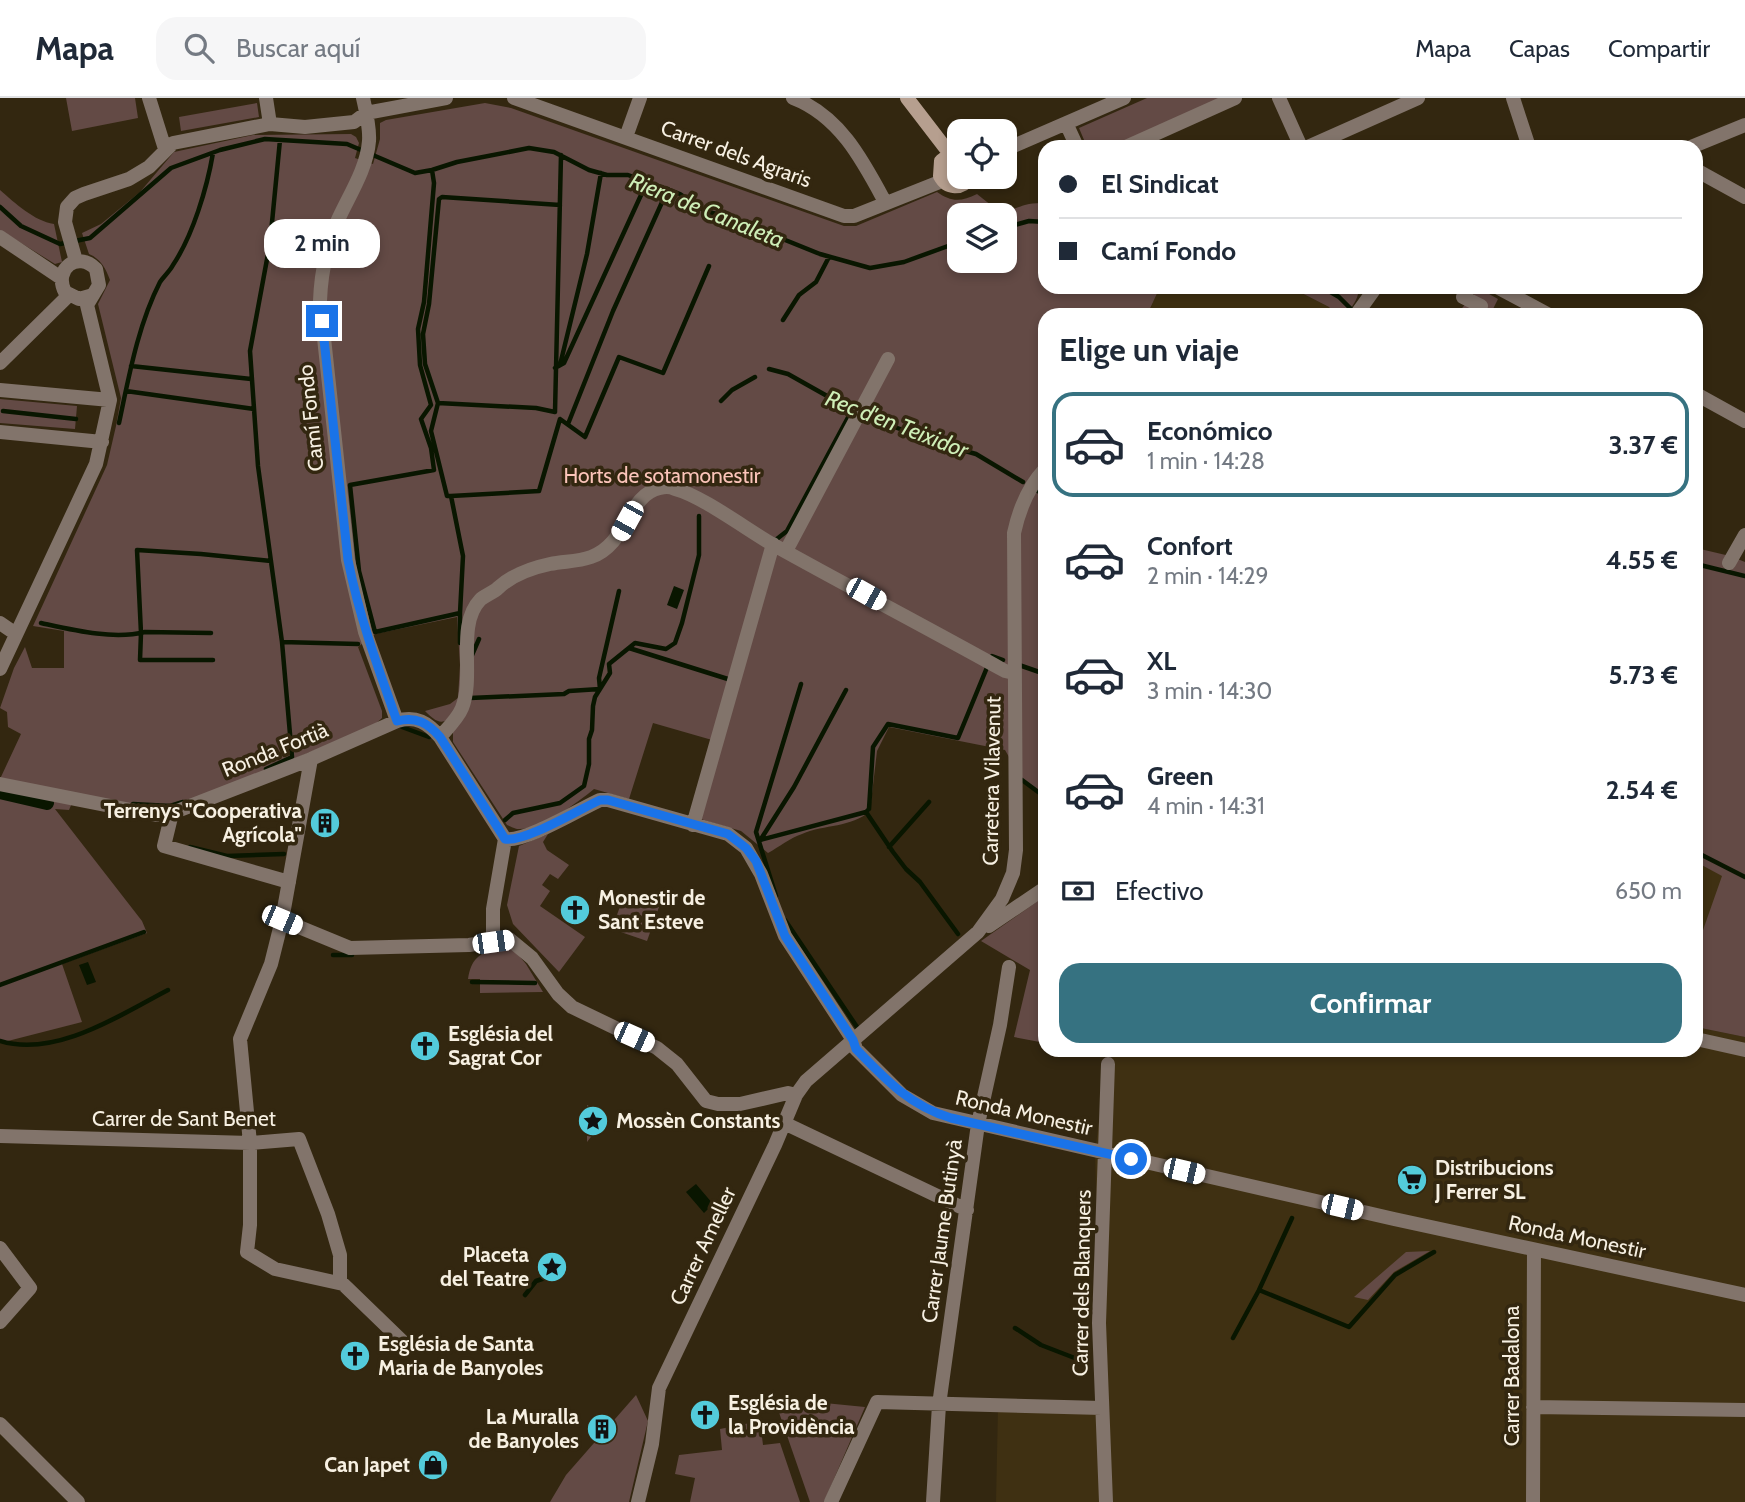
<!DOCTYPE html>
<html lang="es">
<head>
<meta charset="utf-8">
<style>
	:root { --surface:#fff; --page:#f6f6f7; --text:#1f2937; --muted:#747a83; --line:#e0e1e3; --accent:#367281 }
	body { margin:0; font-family:Cabin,sans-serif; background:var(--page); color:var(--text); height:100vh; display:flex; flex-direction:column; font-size:26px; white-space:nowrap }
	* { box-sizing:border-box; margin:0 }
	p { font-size:23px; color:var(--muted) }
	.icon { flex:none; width:38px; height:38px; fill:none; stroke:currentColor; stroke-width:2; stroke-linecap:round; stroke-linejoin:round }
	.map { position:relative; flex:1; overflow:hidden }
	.details { position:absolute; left:1038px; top:210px; width:665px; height:749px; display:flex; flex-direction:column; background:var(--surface); border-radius:21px; box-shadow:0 4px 10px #0003 }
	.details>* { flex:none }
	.guide { position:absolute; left:1038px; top:42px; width:665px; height:154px; border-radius:21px; box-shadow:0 4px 10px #0003; display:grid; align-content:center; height:154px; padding:0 21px; background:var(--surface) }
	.fabs { position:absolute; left:947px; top:21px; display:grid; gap:14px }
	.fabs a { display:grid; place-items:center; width:70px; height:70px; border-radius:14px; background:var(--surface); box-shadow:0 4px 10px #0003; font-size:35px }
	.end { position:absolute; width:32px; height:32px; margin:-16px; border:9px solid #1a73e8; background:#fff; box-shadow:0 0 0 4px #fff }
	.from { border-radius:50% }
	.bubble { position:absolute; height:49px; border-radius:21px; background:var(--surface); box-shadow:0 4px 10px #0003; font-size:23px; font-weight:800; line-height:49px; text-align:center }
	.car { position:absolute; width:21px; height:42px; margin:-21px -10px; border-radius:9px; box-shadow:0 0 5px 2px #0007; background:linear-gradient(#fff 24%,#345 0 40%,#fff 0 76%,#345 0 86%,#fff 0) }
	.guide b { display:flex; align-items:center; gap:24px; height:66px; font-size:26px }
	.guide b+b { border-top:2px solid var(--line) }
	.guide i { width:18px; height:18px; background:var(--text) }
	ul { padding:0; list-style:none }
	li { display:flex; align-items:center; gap:21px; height:105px; margin:0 14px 10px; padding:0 7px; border:4px solid transparent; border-radius:21px }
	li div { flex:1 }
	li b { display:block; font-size:26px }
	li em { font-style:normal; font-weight:800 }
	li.active { border-color:var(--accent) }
	li>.icon { width:63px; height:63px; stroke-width:1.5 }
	h2 { padding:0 21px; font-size:32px; line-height:84px }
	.pay { display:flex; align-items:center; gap:18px; height:77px; padding:0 21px; font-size:26px }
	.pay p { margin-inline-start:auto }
	.action { display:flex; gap:14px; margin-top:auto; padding:14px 21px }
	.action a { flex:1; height:80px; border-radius:21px; background:var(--accent); color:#fff; font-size:28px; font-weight:800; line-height:80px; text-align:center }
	header { display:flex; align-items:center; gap:42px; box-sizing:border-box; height:98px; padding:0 35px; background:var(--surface); border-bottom:2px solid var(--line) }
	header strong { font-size:33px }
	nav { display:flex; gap:38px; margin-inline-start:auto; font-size:24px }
	.search { width:490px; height:63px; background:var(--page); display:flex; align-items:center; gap:18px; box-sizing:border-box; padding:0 24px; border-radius:21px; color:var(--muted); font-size:26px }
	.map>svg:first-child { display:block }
</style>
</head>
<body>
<header>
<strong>Mapa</strong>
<div class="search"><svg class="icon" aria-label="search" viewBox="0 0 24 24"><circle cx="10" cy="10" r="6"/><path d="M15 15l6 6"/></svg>Buscar aquí</div>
<nav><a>Mapa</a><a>Capas</a><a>Compartir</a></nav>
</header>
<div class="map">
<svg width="1745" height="1404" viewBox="0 0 1745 1404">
	<rect width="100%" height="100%" fill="#332710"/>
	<path fill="#3f3012" d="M1160,189H1290L1329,209L1335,217H1147Z
		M1696,764L1723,778L1696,852Z
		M1696,929L1745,939V1404H996L998,1309H1102L1095,1054L1108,952H1696Z"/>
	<path fill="#634a45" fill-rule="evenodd" d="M66,0H135L138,20L72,33Z
		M1147,0H1223L1111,49H1087L1079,30Z
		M257,5L259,19L181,33L179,19Z
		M485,5L511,10L844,128H856L937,94C951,104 961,104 977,96C1015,128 1007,103 1045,105V189H1160L1147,217H1045V698L1021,680L1005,652L889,629L877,653L870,713C851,730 825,726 802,736C790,740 779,749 768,755L741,733L697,720L719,644L653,625L629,701L594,691C577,705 541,732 518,731C516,731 509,728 507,727L453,644V617C442,629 435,623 425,613L450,606L458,600L460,567L457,519L375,536L358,549L382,613V620L372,629L180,707C144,712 111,705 75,698L69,712L55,711L142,823L147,835L62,866L82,924L0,945V681L21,636L8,629L7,614L0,610L14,570L25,549L32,570H64V533L33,528L107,367L116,328L121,300L98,206L110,182C106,171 101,161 89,156L82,135L101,126L140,94L174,54L253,37L351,36L356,39L359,45L355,60L373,66L380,41V25L386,22ZM959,117H1004V163H959Z
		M0,92C15,105 34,123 54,126L62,164L55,166L0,132Z
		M1290,189H1358C1360,200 1352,208 1346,217H1335L1329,209Z
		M1482,192L1498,201L1490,217H1456L1477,193Z
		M0,301L77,308L75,331L0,325Z
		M1696,450L1730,458L1745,464V939L1696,929V852L1722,778L1696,764Z
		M548,736L543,744L547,752L569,767L558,781L550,776L542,787L550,793L540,808L585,839L559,874L513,826L507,807L519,748Z
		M624,797L659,809L647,843L612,831Z
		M1045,798V945L1014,939L1030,872L981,843Z
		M498,850L514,852L526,866L543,894L480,895V881H468C471,861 479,855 498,850Z
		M587,1007L607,1018L587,1044Z
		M1430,1153L1394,1174L1368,1202L1354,1199L1406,1154Z
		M636,1297L648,1323L629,1404H550L566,1377Z
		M774,1300L865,1309L824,1404H810Z
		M760,1323L763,1347L780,1345L800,1404H690L695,1380L675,1376L679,1357L722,1352L720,1331Z"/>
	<path fill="#091600" d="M674,488L684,492L677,511L667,507Z
		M88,864L96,884L87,887L79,867Z
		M696,1086L713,1106L704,1115L686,1094Z"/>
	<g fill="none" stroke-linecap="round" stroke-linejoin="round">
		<path stroke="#091600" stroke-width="4.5" d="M280,42L270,145L250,253L258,368L282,544
			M432,72L434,85L424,204L418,231L420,267L431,307L421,321L431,350L434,372L350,387L359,473L375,534L460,515L463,458L451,398L539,393L560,321L585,339L619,259L663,275L709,168
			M0,109L21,128L60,146L90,140L171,70L220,52L265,41L347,46L415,75L432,72L457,64L529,50L554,54L589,72L607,77H628L661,89L680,96L705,113L728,119L820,156L870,170L904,164L959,144
			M1004,130L1029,123L1045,124
			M1322,189L1339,199L1354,214
			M783,222L799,197L816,184L829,159
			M560,267L587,156L601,75
			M131,268L251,281
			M555,270L564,265L647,84
			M769,271L788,276L852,312
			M126,293L254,311
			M721,303L732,292L755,279
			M438,305L536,310L555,314L561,57
			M3,313L76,321
			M863,317L937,345L976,356L1023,384
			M119,325C129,278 138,227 160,184C164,178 170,173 173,167C193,137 207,90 213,55
			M568,326L613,213L668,91
			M1036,392L1045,397
			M451,398H447L431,333L438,305L425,266L423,236L429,206L439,101L442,99L560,107
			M773,444L787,433L852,312
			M1696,466L1745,478
			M41,525C73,532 113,542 145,534L211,535
			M460,545V515
			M629,550L731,582
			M472,557L479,541
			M992,558L1003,562
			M213,562H140L141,535L137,452L201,456L271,463
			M1019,567L1045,576
			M470,600L564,596L569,593L600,591L599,580L619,493
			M402,629L429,639
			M266,671L292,659L282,544L358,546
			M1022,682L1045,699
			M133,706L170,708L183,704
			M866,714L893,754L906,771L920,784L958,836
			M505,722L513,715L560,705L584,688L589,666V641L592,632L593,608L595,599L610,575L609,566L635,545L666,551L675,545L682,525L699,457V418
			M761,741L794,689L846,592
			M760,742L866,714L869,711L873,649L888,626L958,640L988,567
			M190,749L227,758L284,756
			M889,749L929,704
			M1696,754L1745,779
			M776,798L756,734L801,586
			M785,822L857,929
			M333,857H352
			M472,884L535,885
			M0,887L144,834
			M0,943C56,960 120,917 168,892
			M1259,1192L1292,1120
			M525,1197L536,1183L545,1180
			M1015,1230L1041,1247L1085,1264
			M1233,1240L1259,1192L1349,1229L1395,1177L1434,1154"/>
		<path stroke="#091600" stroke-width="14" d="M0,694L47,705"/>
		<path stroke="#82746b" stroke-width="14" d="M149,0L165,51
			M266,0L270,26
			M363,0C366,13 370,30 369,43C367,71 348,99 337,124C326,150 321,175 320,203L348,462L365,534L397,623
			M514,0L844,118H854L942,83
			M793,0C840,18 863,63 885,104
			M1279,0L1301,49
			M1513,0L1529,49
			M1066,25L1077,49
			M626,39L640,0
			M1126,49L1235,0
			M1308,49L1418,0
			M1691,49L1745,27
			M1004,52L1124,0
			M1696,72L1745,99
			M0,139L61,180
			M76,163L65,124L67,109L75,100L84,96L129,81L149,69L173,45L270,26L305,29L354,24L366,15L446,0
			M1497,189L1549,217
			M1463,199L1481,208L1476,217
			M87,207L99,187L96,171C78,152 53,171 65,194L79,201L93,197
			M1356,217L1376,189
			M0,265L68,198
			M0,292L110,302
			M1696,296L1745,323
			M0,334L102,344
			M786,453L888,261
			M1729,465L1745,437
			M0,525L16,536
			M0,571L96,366L110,302L87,207
			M440,639C447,631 458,620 462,610C475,578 456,527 480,502C485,497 493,495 498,490C511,478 531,470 550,466C564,463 577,464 591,459C628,446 627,397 660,390C664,389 671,389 675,391C702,398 746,431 772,446C849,489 928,530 1005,573L1014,575
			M311,661L282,822L271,866L240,941L250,1045V1127L247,1154L275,1171L343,1186L403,1244
			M0,686L156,717L172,715L311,661L397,623C416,617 428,625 440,639L505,741
			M172,715L164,748L289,784
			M693,727L773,446
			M505,741C524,745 580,711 600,702H608L728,736L746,750L761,776L785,838L853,942L856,951L902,997L933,1015L1394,1121L1745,1197
			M282,822L350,850L469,847L509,841L532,860L558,896L572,909L657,950L677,966L706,1003L718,1006H740L788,995L796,997
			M989,828L1045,790
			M493,843V811L505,741
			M1696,941L1745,952
			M784,1025L967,1112
			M0,1038L250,1045L299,1041L328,1116L340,1157V1185
			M0,1150L30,1190L0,1224
			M1533,1309L1745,1312
			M0,1326L78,1404
			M638,1404L652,1346L659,1290L775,1047L796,997L806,983L978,834L1002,801L1013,775L1016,752L1014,435C1019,412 1028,389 1045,371
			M831,1404L877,1304L1102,1310
			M933,1404L939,1307L978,1026L1000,927L1009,869
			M1106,1404L1099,1225L1108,966
			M1533,1404L1534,1152"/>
		<path stroke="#b69f8f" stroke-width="14" d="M907,0L950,56
			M959,56H950L941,63L940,78C947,91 962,92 970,79"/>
	</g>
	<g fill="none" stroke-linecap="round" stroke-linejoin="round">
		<path stroke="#1a73e8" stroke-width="9" d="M322,223L348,462C359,518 378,570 397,623C416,618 428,625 440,639L505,741C524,745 580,711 600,702H608L728,736L746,750L756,763L785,838L853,942L856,951C885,981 910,1008 951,1020L1131,1061"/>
	</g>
	<defs>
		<g id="building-disc" transform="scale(1.575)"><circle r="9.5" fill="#53cbdb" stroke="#332710"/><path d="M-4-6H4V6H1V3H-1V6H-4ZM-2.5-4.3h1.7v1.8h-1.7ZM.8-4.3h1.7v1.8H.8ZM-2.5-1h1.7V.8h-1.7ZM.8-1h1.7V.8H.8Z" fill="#111"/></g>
		<g id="church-disc" transform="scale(1.575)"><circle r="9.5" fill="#53cbdb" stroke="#332710"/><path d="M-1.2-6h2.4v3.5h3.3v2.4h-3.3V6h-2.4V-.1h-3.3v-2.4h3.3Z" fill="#111"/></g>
		<g id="sight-disc" transform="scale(1.575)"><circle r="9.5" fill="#53cbdb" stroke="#332710"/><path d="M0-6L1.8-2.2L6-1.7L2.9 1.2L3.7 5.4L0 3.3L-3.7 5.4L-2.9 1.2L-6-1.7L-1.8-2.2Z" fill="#111"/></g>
		<g id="supermarket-disc" transform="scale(1.575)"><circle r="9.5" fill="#53cbdb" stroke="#332710"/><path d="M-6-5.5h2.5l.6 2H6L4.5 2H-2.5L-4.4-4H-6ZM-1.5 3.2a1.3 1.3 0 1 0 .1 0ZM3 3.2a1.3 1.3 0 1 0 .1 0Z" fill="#111"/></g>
		<g id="shop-disc" transform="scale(1.575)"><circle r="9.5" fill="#53cbdb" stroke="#332710"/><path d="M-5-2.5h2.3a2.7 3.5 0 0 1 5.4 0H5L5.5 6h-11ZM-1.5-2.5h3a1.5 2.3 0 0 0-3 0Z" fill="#111"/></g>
	</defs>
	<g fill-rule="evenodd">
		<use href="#building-disc" x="325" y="725"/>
		<use href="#church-disc" x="575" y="812"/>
		<use href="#church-disc" x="425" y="948"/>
		<use href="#sight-disc" x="593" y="1023"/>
		<use href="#supermarket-disc" x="1412" y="1082"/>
		<use href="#sight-disc" x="552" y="1169"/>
		<use href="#church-disc" x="355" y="1258"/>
		<use href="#church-disc" x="705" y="1317"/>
		<use href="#building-disc" x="602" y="1331"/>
		<use href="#shop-disc" x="433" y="1367"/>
	</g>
	<g text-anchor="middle" stroke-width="7" stroke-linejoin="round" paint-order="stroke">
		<g font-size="21" fill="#f7f0e2" stroke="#332710">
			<text transform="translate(736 56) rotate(20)" y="7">Carrer dels Agraris</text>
			<text transform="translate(311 320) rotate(-96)" y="7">Camí Fondo</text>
			<text transform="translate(275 652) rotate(-22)" y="7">Ronda Fortià</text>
			<text transform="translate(992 683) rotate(-89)" y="7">Carretera Vilavenut</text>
			<text transform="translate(1024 1015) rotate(13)" y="7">Ronda Monestir</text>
			<text x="184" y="1028">Carrer de Sant Benet</text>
			<text transform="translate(942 1133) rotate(-82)" y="7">Carrer Jaume Butinyà</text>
			<text transform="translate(1577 1139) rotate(12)" y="7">Ronda Monestir</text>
			<text transform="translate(703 1148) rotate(-65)" y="7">Carrer Ameller</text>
			<text transform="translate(1082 1185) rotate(-89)" y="7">Carrer dels Blanquers</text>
			<text transform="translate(1512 1278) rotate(-90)" y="7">Carrer Badalona</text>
		</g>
		<g font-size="21" fill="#fbc4b9" stroke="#332710">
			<text x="662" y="385">Horts de sotamonestir</text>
		</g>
		<g font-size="21" font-weight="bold" fill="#f7f0e2" stroke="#332710" text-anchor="start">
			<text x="302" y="720" text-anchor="end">Terrenys "Cooperativa<tspan x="302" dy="24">Agrícola"</tspan></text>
			<text x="598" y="807">Monestir de<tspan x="598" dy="24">Sant Esteve</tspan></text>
			<text x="448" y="943">Església del<tspan x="448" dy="24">Sagrat Cor</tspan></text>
			<text x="616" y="1030">Mossèn Constants</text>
			<text x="1435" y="1077">Distribucions<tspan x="1435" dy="24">J Ferrer SL</tspan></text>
			<text x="529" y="1164" text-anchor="end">Placeta<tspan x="529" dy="24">del Teatre</tspan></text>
			<text x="378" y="1253">Església de Santa<tspan x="378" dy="24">Maria de Banyoles</tspan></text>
			<text x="728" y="1312">Església de<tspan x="728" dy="24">la Providència</tspan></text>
			<text x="579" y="1326" text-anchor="end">La Muralla<tspan x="579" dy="24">de Banyoles</tspan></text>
			<text x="410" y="1374" text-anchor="end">Can Japet</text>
		</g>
		<g font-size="23" font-style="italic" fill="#ceeeb7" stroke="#332710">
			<text transform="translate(707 112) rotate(22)" y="8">Riera de Canaleta</text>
			<text transform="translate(897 326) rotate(21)" y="8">Rec d'en Teixidor</text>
		</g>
	</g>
</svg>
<div class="fabs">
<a><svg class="icon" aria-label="locate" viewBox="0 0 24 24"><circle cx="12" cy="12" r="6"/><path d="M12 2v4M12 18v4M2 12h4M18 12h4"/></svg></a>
<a><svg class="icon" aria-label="layers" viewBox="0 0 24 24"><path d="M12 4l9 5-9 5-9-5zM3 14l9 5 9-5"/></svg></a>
</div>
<i class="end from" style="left:1131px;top:1061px"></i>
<i class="end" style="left:322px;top:223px"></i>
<div class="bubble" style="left:264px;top:121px;width:116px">2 min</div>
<i class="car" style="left:627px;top:423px;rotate:209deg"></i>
<i class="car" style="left:866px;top:496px;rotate:119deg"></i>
<i class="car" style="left:282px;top:822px;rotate:113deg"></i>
<i class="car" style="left:493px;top:844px;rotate:82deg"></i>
<i class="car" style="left:634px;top:939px;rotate:114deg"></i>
<i class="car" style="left:1184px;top:1073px;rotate:103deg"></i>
<i class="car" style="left:1342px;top:1109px;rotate:103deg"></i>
<div class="guide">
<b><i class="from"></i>El Sindicat</b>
<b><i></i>Camí Fondo</b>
</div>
<section class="details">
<h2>Elige un viaje</h2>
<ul>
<li class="active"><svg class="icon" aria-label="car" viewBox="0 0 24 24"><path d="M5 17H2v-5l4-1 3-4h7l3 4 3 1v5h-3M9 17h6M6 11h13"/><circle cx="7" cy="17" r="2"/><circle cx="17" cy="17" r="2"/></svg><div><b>Económico</b><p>1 min · 14:28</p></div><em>3.37 €</em></li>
<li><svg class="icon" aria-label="car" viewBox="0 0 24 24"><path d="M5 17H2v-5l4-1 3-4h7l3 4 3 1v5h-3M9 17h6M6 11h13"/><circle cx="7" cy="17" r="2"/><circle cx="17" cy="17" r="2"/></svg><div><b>Confort</b><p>2 min · 14:29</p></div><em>4.55 €</em></li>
<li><svg class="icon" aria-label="car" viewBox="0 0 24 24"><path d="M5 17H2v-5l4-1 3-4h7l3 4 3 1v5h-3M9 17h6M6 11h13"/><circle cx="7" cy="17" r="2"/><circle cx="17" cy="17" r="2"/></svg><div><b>XL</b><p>3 min · 14:30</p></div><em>5.73 €</em></li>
<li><svg class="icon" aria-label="car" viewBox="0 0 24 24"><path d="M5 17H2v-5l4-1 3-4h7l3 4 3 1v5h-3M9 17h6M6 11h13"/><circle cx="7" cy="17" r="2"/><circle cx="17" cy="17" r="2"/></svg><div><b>Green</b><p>4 min · 14:31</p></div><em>2.54 €</em></li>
</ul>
<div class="pay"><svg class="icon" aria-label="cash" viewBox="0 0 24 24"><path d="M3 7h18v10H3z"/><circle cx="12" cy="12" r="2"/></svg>Efectivo<p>650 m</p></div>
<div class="action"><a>Confirmar</a></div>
</section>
</div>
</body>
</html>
